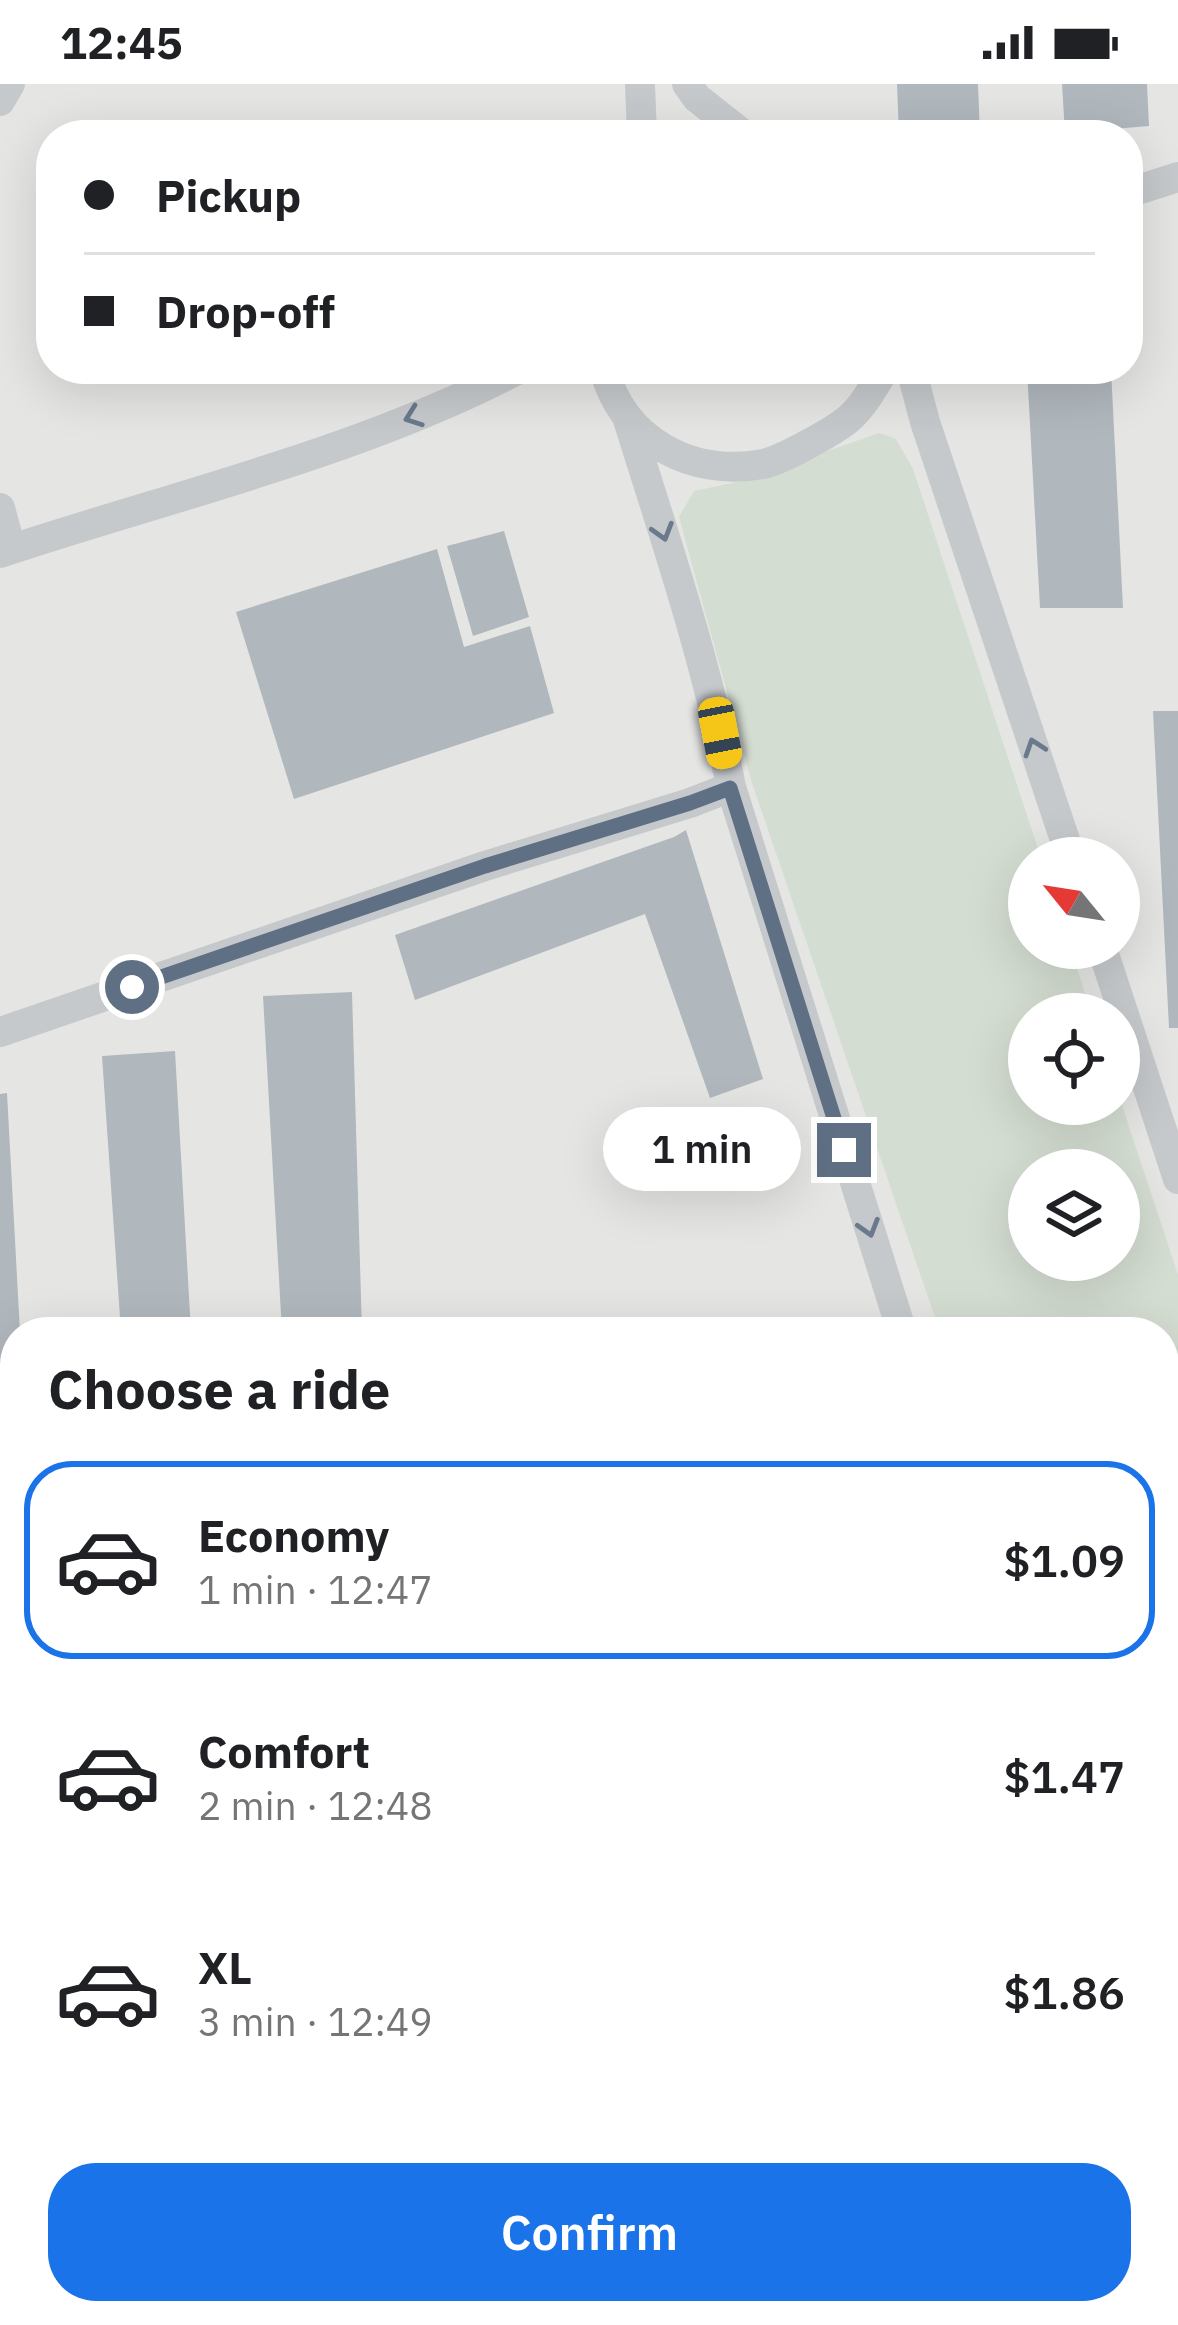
<!DOCTYPE html>
<html lang="en">
<head>
<meta charset="utf-8">
<style>
	:root { --surface:#fff; --page:#f6f6f6; --text:#202124; --muted:#757577; --line:#e0e0e0; --accent:#1a73e8 }
	body { margin:0; font-family:"IBM Plex Sans",sans-serif; background:var(--page); color:var(--text); height:100vh; display:flex; flex-direction:column; font-size:45px; white-space:nowrap }
	* { box-sizing:border-box; margin:0 }
	p { font-size:39px; color:var(--muted) }
	.icon { flex:none; width:66px; height:66px; fill:none; stroke:currentColor; stroke-width:2; stroke-linecap:round; stroke-linejoin:round }
	.map { position:relative; flex:1; overflow:hidden }
	.side { position:absolute; left:0px; top:1233px; width:1179px; height:1008px; display:flex; flex-direction:column; background:var(--surface); border-radius:48px 48px 0 0; box-shadow:0 12px 48px #0002 }
	.side>* { flex:none }
	.guide { position:absolute; left:36px; top:36px; width:1107px; height:264px; border-radius:48px; box-shadow:0 12px 48px #0002; display:grid; align-content:center; height:264px; padding:0 48px; background:var(--surface) }
	.needle { width:78px; rotate:300deg }
	.fabs { position:absolute; left:1008px; top:753px; display:grid; gap:24px }
	.fabs a { display:grid; place-items:center; width:132px; height:132px; border-radius:50%; background:var(--surface); box-shadow:0 12px 48px #0002; font-size:60px }
	.end { position:absolute; width:54px; height:54px; margin:-27px; border:15px solid #607084; background:#fff; box-shadow:0 0 0 6px #fff }
	.from { border-radius:50% }
	.bubble { position:absolute; height:84px; border-radius:42px; background:var(--surface); box-shadow:0 12px 48px #0002; font-size:39px; font-weight:600; line-height:84px; text-align:center }
	.car { position:absolute; width:36px; height:72px; margin:-36px -18px; border-radius:15px; box-shadow:0 0 9px 3px #0007; background:linear-gradient(#f5c518 24%,#345 0 40%,#f5c518 0 76%,#345 0 86%,#f5c518 0) }
	.guide b { display:flex; align-items:center; gap:42px; height:114px; font-size:45px }
	.guide b+b { border-top:3px solid var(--line) }
	.guide i { width:30px; height:30px; background:var(--text) }
	ul { padding:0; list-style:none }
	li { display:flex; align-items:center; gap:36px; height:198px; margin:0 24px 18px; padding:0 24px; border:6px solid transparent; border-radius:48px }
	li div { flex:1 }
	li b { display:block; font-size:45px }
	li em { font-style:normal; font-weight:600 }
	li.on { border-color:var(--accent) }
	li>.icon { width:108px; height:108px; stroke-width:1.5 }
	h2 { padding:0 48px; font-size:54px; line-height:144px }
	.primary-button { display:flex; gap:24px; margin-top:auto; padding:24px 48px }
	.primary-button a { flex:1; height:138px; border-radius:48px; background:var(--accent); color:#fff; font-size:48px; font-weight:600; line-height:138px; text-align:center }
	.status { display:flex; justify-content:space-between; align-items:center; height:84px; padding:0 60px; background:var(--surface); direction:ltr }
	.status svg { height:33px; fill:currentColor }
	.map>svg:first-child { display:block }
</style>
</head>
<body>
<div class="status"><b>12:45</b><svg viewBox="0 0 49 12"><path d="M0 12V9h3v3zM5 12V6h3v6zM10 12V3h3v9zM15 12V0h3v12zM26 1h20v11H26zM47 4h2v5h-2z"/></svg></div>
<div class="map">
<svg width="1178" height="2241" viewBox="0 0 1178 2241">
	<rect width="100%" height="100%" fill="#f4f5f0"/>
	<path fill="#e5e6e3" fill-rule="evenodd" d="M0,0H1178V2241H0ZM51,51H1128V285H51ZM1029,774H1119V864H1029ZM1029,930H1119V1020H1029ZM1029,1086H1119V1176H1029ZM15,1248H1164V2226H15Z"/>
	<path fill="#d4ddd1" fill-rule="evenodd" d="M879,349L896,355L913,385L1041,774H1029V864H1070L1092,930H1029V1020H1119V1012L1178,1191V2007L1164,1960V1248H940L752,699L679,433L694,407L742,397ZM1029,1086H1119V1176H1029Z"/>
	<path fill="#b0b7bd" d="M897,0H978L980,51H899Z
		M1062,0H1147L1149,42L1065,49Z
		M1027,285H1111L1123,524H1040Z
		M504,447L529,533L473,552L447,462Z
		M437,465L464,563L530,542L554,629L294,715L236,528Z
		M1153,627H1178V944H1169Z
		M686,746L763,995L710,1014L645,830L415,916L395,851L674,753Z
		M352,908L362,1248H282L263,912Z
		M175,967L191,1248H121L102,972Z
		M7,1009L20,1248H15V1492L0,1493V1010Z
		M15,1612V2101L0,2102V1614Z"/>
	<g fill="none" stroke-linecap="round" stroke-linejoin="round">
		<path stroke="#c6c9cc" stroke-width="30" d="M640,0L642,51
			M687,0L697,14L744,51
			M0,17L10,0
			M1128,109L1178,93
			M604,285C623,357 691,393 763,380C780,377 832,348 846,337C863,324 873,303 885,285
			M911,285L925,338L1071,774
			M628,336C666,457 707,578 731,703L902,1248
			M0,424L11,465
			M0,469C171,412 359,369 519,285
			M1102,864L1178,1095
			M0,948L485,782L690,719L731,703
			M0,1566L15,1561
			M1164,2054L1178,2097
			M0,2155L15,2150"/>
	</g>
	<defs><path id="oneway-chevron" d="M-2-3.5L2.5 0L-2 3.5" fill="none" stroke-width="1.6" stroke-linecap="round" stroke-linejoin="round" transform="scale(3)"/></defs>
	<g stroke="#6a798b">
		<use href="#oneway-chevron" transform="translate(413 333) rotate(160)"/>
		<use href="#oneway-chevron" transform="translate(663 448) rotate(73)"/>
		<use href="#oneway-chevron" transform="translate(1034 663) rotate(-109)"/>
		<use href="#oneway-chevron" transform="translate(869 1144) rotate(73)"/>
	</g>
	<g fill="none" stroke-linecap="round" stroke-linejoin="round">
		<path stroke="#607084" stroke-width="15" d="M132,903L485,782L690,719L730,704L844,1066"/>
	</g>
</svg>
<div class="fabs">
<a><svg class="needle" viewBox="-14 -14 28 28"><path d="M0-13l5 13h-10z" fill="#e53935"/><path d="M0 13l5-13h-10z" fill="#757577"/></svg></a>
<a><svg class="icon" aria-label="locate" viewBox="0 0 24 24"><circle cx="12" cy="12" r="6"/><path d="M12 2v4M12 18v4M2 12h4M18 12h4"/></svg></a>
<a><svg class="icon" aria-label="layers" viewBox="0 0 24 24"><path d="M12 4l9 5-9 5-9-5zM3 14l9 5 9-5"/></svg></a>
</div>
<i class="end from" style="left:132px;top:903px"></i>
<i class="end" style="left:844px;top:1066px"></i>
<div class="bubble" style="left:603px;top:1023px;width:198px">1 min</div>
<i class="car" style="left:720px;top:649px;rotate:169deg"></i>
<div class="guide">
<b><i class="from"></i>Pickup</b>
<b><i></i>Drop-off</b>
</div>
<section class="side">
<h2>Choose a ride</h2>
<ul>
<li class="on"><svg class="icon" aria-label="car" viewBox="0 0 24 24"><path d="M5 17H2v-5l4-1 3-4h7l3 4 3 1v5h-3M9 17h6M6 11h13"/><circle cx="7" cy="17" r="2"/><circle cx="17" cy="17" r="2"/></svg><div><b>Economy</b><p>1 min · 12:47</p></div><em>$1.09</em></li>
<li><svg class="icon" aria-label="car" viewBox="0 0 24 24"><path d="M5 17H2v-5l4-1 3-4h7l3 4 3 1v5h-3M9 17h6M6 11h13"/><circle cx="7" cy="17" r="2"/><circle cx="17" cy="17" r="2"/></svg><div><b>Comfort</b><p>2 min · 12:48</p></div><em>$1.47</em></li>
<li><svg class="icon" aria-label="car" viewBox="0 0 24 24"><path d="M5 17H2v-5l4-1 3-4h7l3 4 3 1v5h-3M9 17h6M6 11h13"/><circle cx="7" cy="17" r="2"/><circle cx="17" cy="17" r="2"/></svg><div><b>XL</b><p>3 min · 12:49</p></div><em>$1.86</em></li>
</ul>
<div class="primary-button"><a>Confirm</a></div>
</section>
</div>
</body>
</html>
